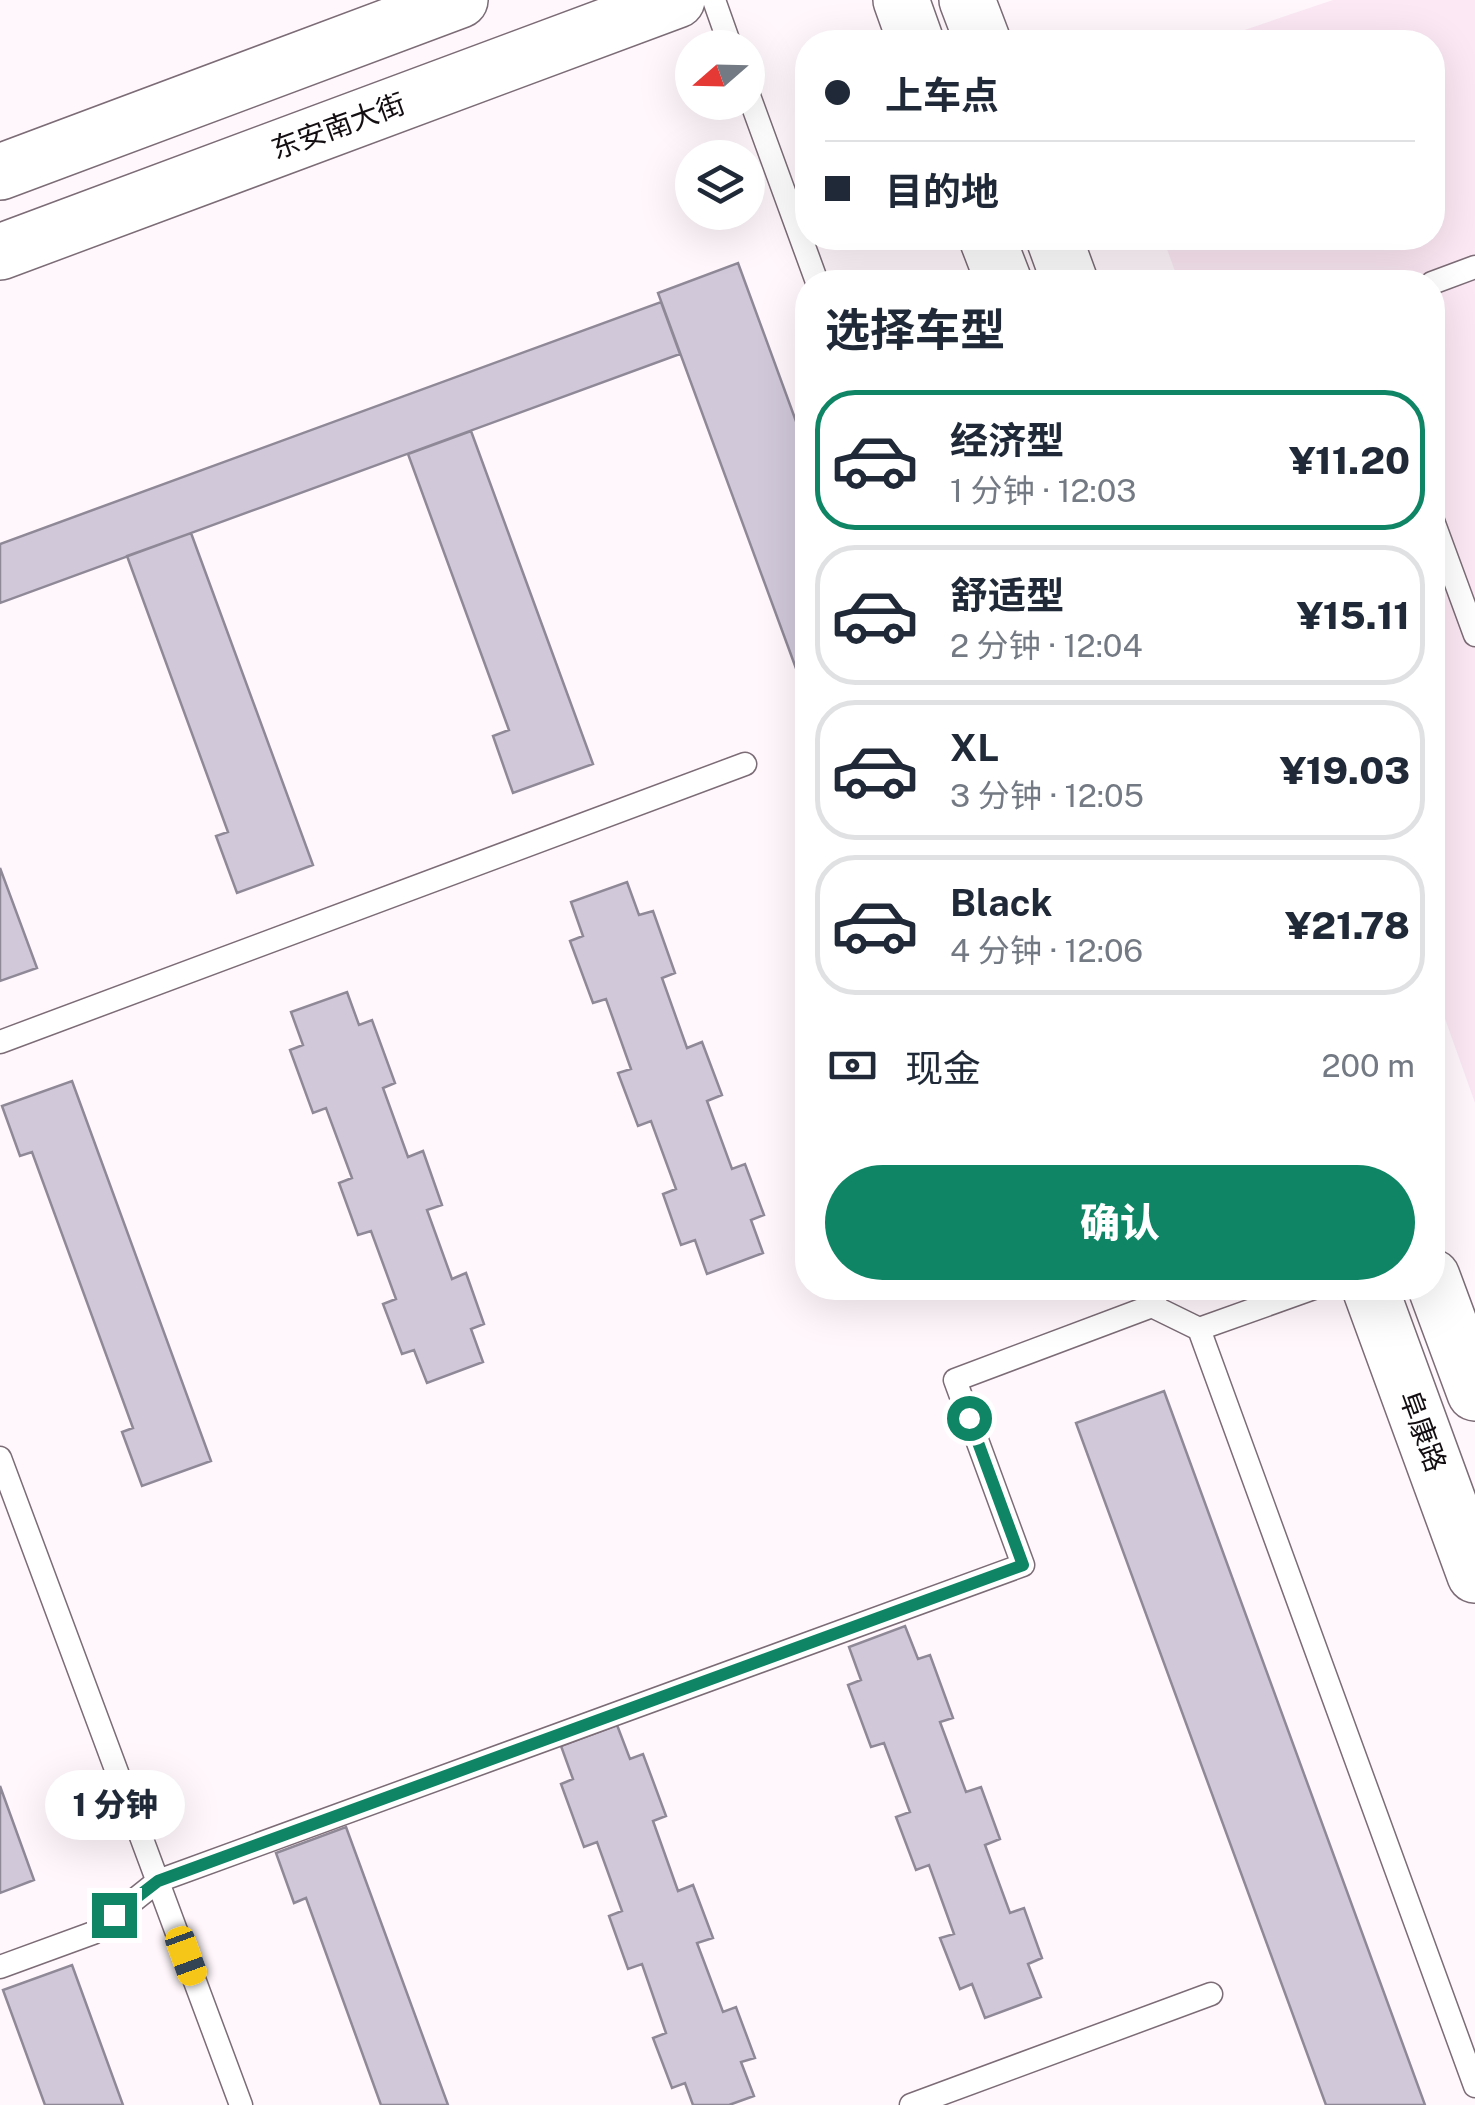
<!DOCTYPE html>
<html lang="zh">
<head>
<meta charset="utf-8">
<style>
	:root { --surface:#fff; --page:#f6f6f7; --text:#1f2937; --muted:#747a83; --line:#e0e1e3; --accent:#0f8565 }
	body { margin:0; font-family:"Public Sans","Noto Sans SC",sans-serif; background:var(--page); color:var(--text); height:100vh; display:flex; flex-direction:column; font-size:38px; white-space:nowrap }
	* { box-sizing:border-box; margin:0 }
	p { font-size:32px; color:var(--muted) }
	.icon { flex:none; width:55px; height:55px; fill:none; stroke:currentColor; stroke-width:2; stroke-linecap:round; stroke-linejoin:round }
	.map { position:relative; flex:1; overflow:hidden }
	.details { position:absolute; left:795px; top:270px; width:650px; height:1030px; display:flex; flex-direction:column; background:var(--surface); border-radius:40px; box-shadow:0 10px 40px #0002 }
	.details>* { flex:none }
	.top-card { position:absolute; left:795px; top:30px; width:650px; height:220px; border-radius:40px; box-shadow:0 10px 40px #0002; display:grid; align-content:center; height:220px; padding:0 30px; background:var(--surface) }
	.needle { width:65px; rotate:250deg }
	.tools { position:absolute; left:675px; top:30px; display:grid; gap:20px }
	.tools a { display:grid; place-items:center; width:90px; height:90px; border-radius:50%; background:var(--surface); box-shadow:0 10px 40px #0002; font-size:50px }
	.end { position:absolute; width:45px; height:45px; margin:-22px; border:12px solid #0f8565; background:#fff; box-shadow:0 0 0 5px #fff }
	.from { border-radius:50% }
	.bubble { position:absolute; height:70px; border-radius:35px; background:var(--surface); box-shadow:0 10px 40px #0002; font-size:32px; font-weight:800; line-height:70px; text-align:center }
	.car { position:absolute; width:30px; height:60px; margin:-30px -15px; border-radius:12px; box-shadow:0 0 8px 2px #0007; background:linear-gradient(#f5c518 24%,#345 0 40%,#f5c518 0 76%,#345 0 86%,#f5c518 0) }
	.top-card b { display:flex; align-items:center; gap:35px; height:95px; font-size:38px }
	.top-card b+b { border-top:2px solid var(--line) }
	.top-card i { width:25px; height:25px; background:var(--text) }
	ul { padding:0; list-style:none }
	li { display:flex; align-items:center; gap:30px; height:140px; margin:0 20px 15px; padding:0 10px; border:5px solid var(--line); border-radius:40px }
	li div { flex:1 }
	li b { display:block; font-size:38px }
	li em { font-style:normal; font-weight:800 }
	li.on { border-color:var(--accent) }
	li>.icon { width:90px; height:90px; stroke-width:1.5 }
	h2 { padding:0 30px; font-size:45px; line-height:120px }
	.pay { display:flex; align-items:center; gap:25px; height:110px; padding:0 30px; font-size:38px }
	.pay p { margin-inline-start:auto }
	.primary-button { display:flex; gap:20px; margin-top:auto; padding:20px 30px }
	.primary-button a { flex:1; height:115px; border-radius:60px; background:var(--accent); color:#fff; font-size:40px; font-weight:800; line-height:115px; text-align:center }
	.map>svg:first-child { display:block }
</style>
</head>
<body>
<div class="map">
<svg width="1475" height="2105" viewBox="0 0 1475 2105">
	<rect width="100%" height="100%" fill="#fff7fc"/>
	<path fill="#fce8f4" d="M1333,0H1475V1103L1433,985L1432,282H1179L1163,238H1432V42H1209Z"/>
	<path fill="#d1c9da" stroke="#8f8897" stroke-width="2.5" d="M738,263L808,454V701L658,293Z
		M661,302L680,354L0,603V544Z
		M471,431L593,764L513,793L493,736L509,730L408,454Z
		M191,533L313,865L237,893L216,836L228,832L127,556Z
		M0,868L37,968L0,981Z
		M627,882L639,915L653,911L675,973L662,978L687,1048L702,1042L722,1095L707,1101L732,1169L745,1164L764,1215L751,1220L763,1253L707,1274L695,1240L681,1245L663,1194L676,1189L651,1121L638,1126L618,1073L631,1069L606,999L593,1003L570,941L583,936L571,902Z
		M347,992L359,1025L372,1020L395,1083L383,1088L408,1157L423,1151L442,1205L427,1210L452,1279L466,1273L484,1324L471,1329L483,1362L427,1383L414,1350L402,1354L383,1304L396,1299L371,1231L358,1235L339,1183L352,1178L326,1108L313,1113L290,1050L303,1045L291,1012Z
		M72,1081L211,1461L142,1486L122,1432L133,1428L32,1152L20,1156L2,1106Z
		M1164,1391L1425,2105H1326L1076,1423Z
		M905,1626L918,1659L930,1655L953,1718L940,1722L966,1792L981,1787L1000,1839L985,1845L1010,1913L1024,1908L1042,1958L1028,1964L1041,1997L985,2018L972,1984L960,1989L940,1938L954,1934L929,1865L916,1870L896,1817L910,1812L884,1743L871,1747L848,1685L861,1680L849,1647Z
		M617,1725L630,1759L643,1754L666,1816L653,1821L678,1891L693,1885L713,1938L697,1943L723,2012L736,2007L755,2058L741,2062L754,2096L729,2105H693L685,2083L672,2088L653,2038L666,2033L642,1964L628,1969L609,1916L622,1911L597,1842L584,1847L561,1784L573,1779L561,1746Z
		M0,1786L34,1880L0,1893Z
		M346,1827L448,2105H381L306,1898L294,1903L276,1853Z
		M72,1965L123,2105H45L3,1990Z"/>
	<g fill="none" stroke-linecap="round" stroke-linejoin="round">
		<g stroke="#7c6c76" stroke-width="25">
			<path id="service" d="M714,0L731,48
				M748,93L817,282
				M1432,283L1475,267
				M1432,518L1475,635
				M0,1042L745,764
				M1159,1288L1152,1306L1199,1329L1475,2086
				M1199,1329L1314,1288
				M0,1458L241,2105
				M0,1967L93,1933L158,1881L1023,1565L955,1380L1152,1306
				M911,2105L1211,1994"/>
		</g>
		<g stroke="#7c6c76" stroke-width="58">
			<path id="secondary" d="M0,172L460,0
				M0,252L677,0"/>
		</g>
		<g stroke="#7c6c76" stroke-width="58">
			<path id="primary" d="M901,0L916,42
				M967,0L983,42
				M987,238L1004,282
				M1054,238L1070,282
				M1432,1277L1475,1393
				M1370,1288L1475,1575"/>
		</g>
		<use href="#service" stroke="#fff" stroke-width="22"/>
		<use href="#secondary" stroke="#fff" stroke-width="55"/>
		<use href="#primary" stroke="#fff" stroke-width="55"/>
	</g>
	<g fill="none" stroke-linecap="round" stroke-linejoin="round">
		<path stroke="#0f8565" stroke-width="12" d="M114,1915L158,1881L1023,1565L969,1418"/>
	</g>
	<g text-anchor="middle" stroke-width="8" stroke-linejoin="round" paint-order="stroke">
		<g font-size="28" fill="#130e11" stroke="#fff">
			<text transform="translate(338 126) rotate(-20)" y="10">东安南大街</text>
			<text transform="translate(1423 1431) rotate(70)" y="10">阜康路</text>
		</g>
	</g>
</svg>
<div class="tools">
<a><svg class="needle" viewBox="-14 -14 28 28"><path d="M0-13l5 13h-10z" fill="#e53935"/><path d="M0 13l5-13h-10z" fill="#747a83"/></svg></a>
<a><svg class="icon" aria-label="layers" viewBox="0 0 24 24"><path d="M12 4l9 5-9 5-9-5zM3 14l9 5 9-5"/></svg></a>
</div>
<i class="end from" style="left:969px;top:1418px"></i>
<i class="end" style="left:114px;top:1915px"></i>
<div class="bubble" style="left:45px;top:1770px;width:140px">1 分钟</div>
<i class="car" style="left:186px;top:1956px;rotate:160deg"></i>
<div class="top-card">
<b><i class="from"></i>上车点</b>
<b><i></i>目的地</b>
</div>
<section class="details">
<h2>选择车型</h2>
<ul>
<li class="on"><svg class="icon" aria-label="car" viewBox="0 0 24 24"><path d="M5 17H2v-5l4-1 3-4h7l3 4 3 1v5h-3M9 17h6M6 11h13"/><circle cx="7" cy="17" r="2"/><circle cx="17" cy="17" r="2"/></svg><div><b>经济型</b><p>1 分钟 · 12:03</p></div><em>¥11.20</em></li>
<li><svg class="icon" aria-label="car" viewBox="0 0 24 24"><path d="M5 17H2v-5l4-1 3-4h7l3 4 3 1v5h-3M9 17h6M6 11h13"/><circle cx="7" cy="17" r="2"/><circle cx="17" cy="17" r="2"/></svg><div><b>舒适型</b><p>2 分钟 · 12:04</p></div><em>¥15.11</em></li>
<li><svg class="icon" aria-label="car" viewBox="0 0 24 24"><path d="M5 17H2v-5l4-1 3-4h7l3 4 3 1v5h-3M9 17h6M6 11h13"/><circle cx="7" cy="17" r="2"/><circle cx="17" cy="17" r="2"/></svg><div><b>XL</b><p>3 分钟 · 12:05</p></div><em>¥19.03</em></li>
<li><svg class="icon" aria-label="car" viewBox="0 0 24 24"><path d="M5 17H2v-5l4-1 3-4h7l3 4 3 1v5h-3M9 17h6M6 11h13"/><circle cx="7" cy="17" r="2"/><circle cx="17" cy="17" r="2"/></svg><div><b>Black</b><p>4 分钟 · 12:06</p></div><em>¥21.78</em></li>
</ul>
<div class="pay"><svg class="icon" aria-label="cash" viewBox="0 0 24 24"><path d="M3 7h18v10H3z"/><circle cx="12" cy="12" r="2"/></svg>现金<p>200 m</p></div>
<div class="primary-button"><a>确认</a></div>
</section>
</div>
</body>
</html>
